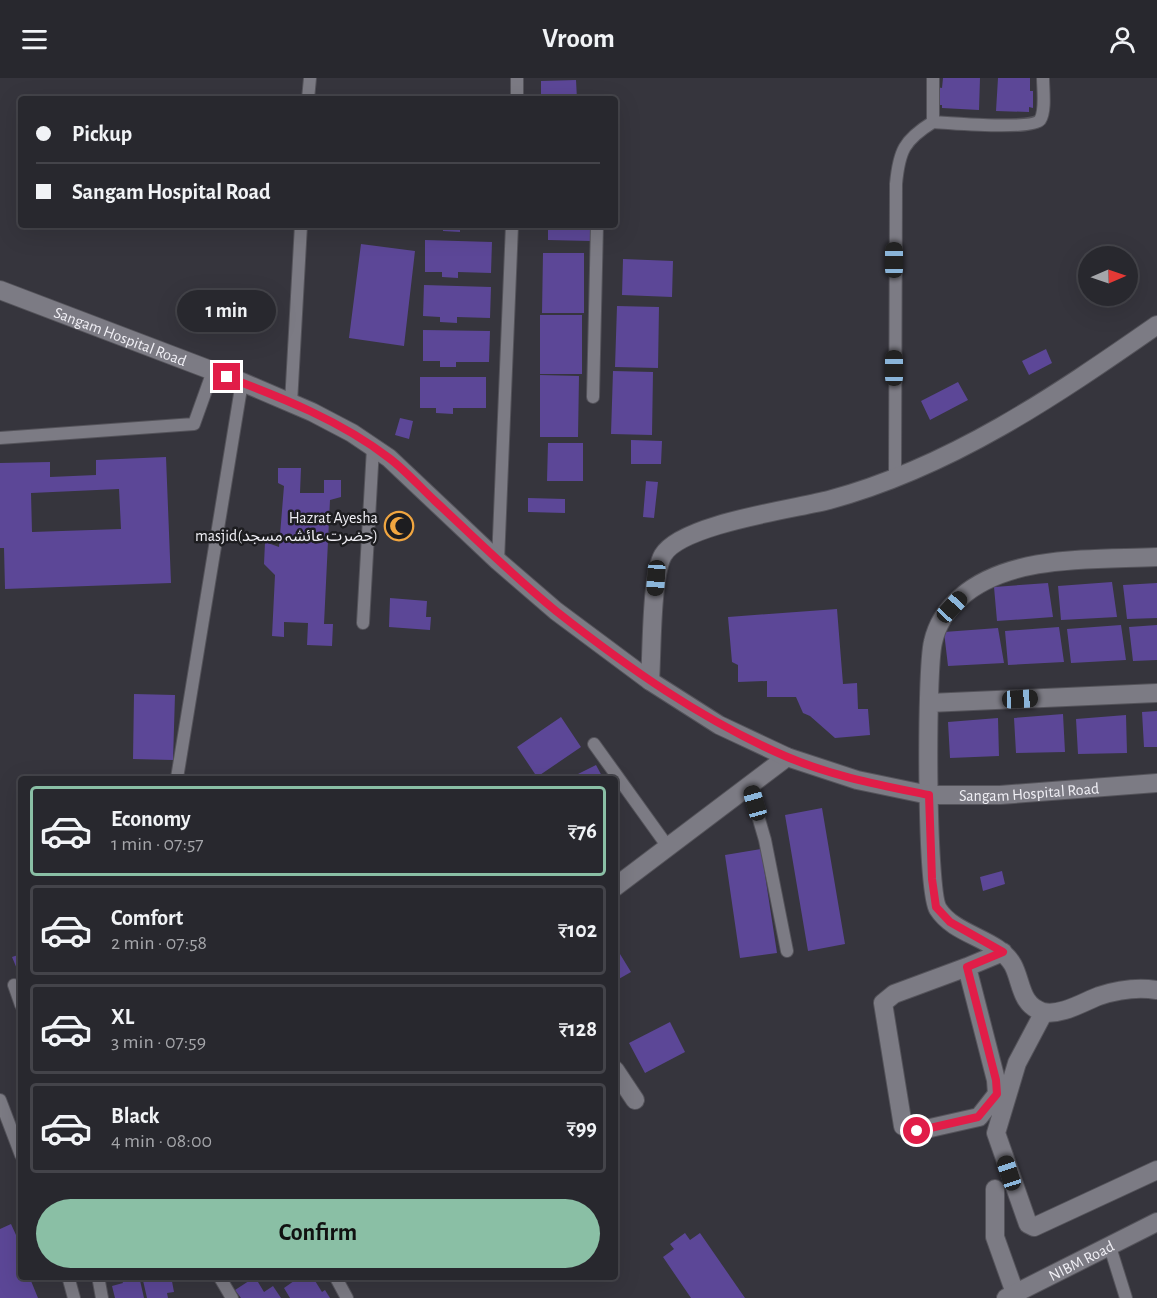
<!DOCTYPE html>
<html lang="en">
<head>
<meta charset="utf-8">
<style>
	:root { --surface:#28282e; --page:#34343a; --text:#f1f3f6; --muted:#a5a6aa; --line:#44444a; --accent:#8abfa5 }
	body { margin:0; font-family:"Alegreya Sans","Noto Sans Arabic",sans-serif; background:var(--page); color:var(--text); height:100vh; display:flex; flex-direction:column; font-size:22px; white-space:nowrap }
	* { box-sizing:border-box; margin:0 }
	p { font-size:20px; color:var(--muted) }
	.icon { flex:none; width:33px; height:33px; fill:none; stroke:currentColor; stroke-width:2; stroke-linecap:round; stroke-linejoin:round }
	.map { position:relative; flex:1; overflow:hidden }
	.sheet { position:absolute; left:18px; top:698px; width:600px; height:504px; display:flex; flex-direction:column; background:var(--surface); border-radius:6px; box-shadow:0 6px 24px #0002,0 0 0 2px var(--line) }
	.sheet>* { flex:none }
	.hud { position:absolute; left:18px; top:18px; width:600px; height:132px; border-radius:6px; box-shadow:0 6px 24px #0002,0 0 0 2px var(--line); display:grid; align-content:center; height:132px; padding:0 18px; background:var(--surface) }
	.needle { width:39px; rotate:88deg }
	.buttons { position:absolute; left:1078px; top:168px; display:grid; gap:12px }
	.buttons a { display:grid; place-items:center; width:60px; height:60px; border-radius:50%; background:var(--surface); box-shadow:0 6px 24px #0002,0 0 0 2px var(--line); font-size:30px }
	.end { position:absolute; width:27px; height:27px; margin:-14px; border:8px solid #e11d48; background:#fff; box-shadow:0 0 0 3px #fff }
	.from { border-radius:50% }
	.bubble { position:absolute; height:42px; border-radius:21px; background:var(--surface); box-shadow:0 6px 24px #0002,0 0 0 2px var(--line); font-size:20px; font-weight:700; line-height:42px; text-align:center }
	.car { position:absolute; width:18px; height:36px; margin:-18px -9px; border-radius:8px; box-shadow:0 0 4px 2px #0007; background:linear-gradient(#222 24%,#8ab4d8 0 40%,#222 0 76%,#8ab4d8 0 86%,#222 0) }
	.hud b { display:flex; align-items:center; gap:21px; height:57px; font-size:22px }
	.hud b+b { border-top:2px solid var(--line) }
	.hud i { width:15px; height:15px; background:var(--text) }
	ul { padding:10px 0 0; list-style:none }
	li { display:flex; align-items:center; gap:18px; height:90px; margin:0 12px 9px; padding:0 6px; border:3px solid var(--line); border-radius:6px }
	li div { flex:1 }
	li b { display:block; font-size:22px }
	li em { font-style:normal; font-weight:700 }
	li.selected { border-color:var(--accent) }
	li>.icon { width:54px; height:54px; stroke-width:1.5 }
	.primary-button { display:flex; gap:12px; margin-top:auto; padding:12px 18px }
	.primary-button a { flex:1; height:69px; border-radius:36px; background:var(--accent); color:#111; font-size:24px; font-weight:700; line-height:69px; text-align:center }
	header { display:flex; justify-content:space-between; align-items:center; height:78px; padding:0 18px; background:var(--surface); font-size:27px; font-weight:700 }
	.map>svg:first-child { display:block }
</style>
</head>
<body>
<header><svg class="icon" aria-label="menu" viewBox="0 0 24 24"><path d="M4 6h16M4 12h16M4 18h16"/></svg>Vroom<svg class="icon" aria-label="person" viewBox="0 0 24 24"><circle cx="12" cy="8" r="4"/><path d="M4 21q1-7 8-7t8 7"/></svg></header>
<div class="map">
<svg width="1157" height="1220" viewBox="0 0 1157 1220">
	<rect width="100%" height="100%" fill="#36353d"/>
	<path fill="#5c4797" fill-rule="evenodd" d="M943,0H980L979,32L942,30V27H936L937,9L942,10Z
		M998,0H1030V13H1033V30L1029,29V34L996,33Z
		M576,2L577,21H541V3Z
		M443,147H460V154L443,153Z
		M548,147H591V163L548,162Z
		M425,162L492,164L491,195L458,194V200L442,199V194H425Z
		M361,166L415,173L404,268L349,260Z
		M543,175H584V235H542Z
		M623,181L673,183L672,219L622,217Z
		M424,207L491,209L490,240L457,239V245L440,244V239L423,238Z
		M617,228L659,229L658,290L615,289Z
		M540,237H582V296H540Z
		M423,252L490,253L489,284H456V289H440V283H423Z
		M1046,271L1052,285L1029,297L1022,283Z
		M613,293L653,294L652,357L611,356Z
		M540,297L579,298L578,359H540Z
		M420,299H486V330H453V336L436,335V330H420Z
		M958,304L968,322L930,342L921,323Z
		M400,340L413,343L409,361L395,357Z
		M631,362L662,363L661,386H631Z
		M548,365H583V403H547Z
		M166,379L171,505L5,511L4,470H0V385L50,384V399L96,397V382ZM119,411L121,451L32,454L31,415Z
		M278,390H301L300,415H324V402H341V419L330,422L324,546H333L332,568L307,567L308,545L284,544V559L272,558L275,497L264,486L265,464L279,469L284,408L278,405Z
		M646,403L658,404L654,440L643,439Z
		M528,420L565,421V435L528,434Z
		M1112,504L1117,539L1061,542L1058,508Z
		M1048,505L1053,539L997,543L994,509Z
		M1157,505V540L1127,541L1123,507Z
		M390,520L427,523L426,539H431L430,552L389,549Z
		M837,531L843,606L857,605L858,631H868L870,657L835,660L810,638L803,635L796,619H767V603L738,604V587L732,584L728,539Z
		M1121,547L1126,582L1071,585L1067,551Z
		M1157,547V582L1133,583L1129,549Z
		M1059,549L1064,584L1008,587L1005,553Z
		M998,550L1004,585L948,588L944,554Z
		M134,616L175,617L173,682L133,681Z
		M1157,633V669H1144L1142,634Z
		M1063,636L1065,674L1016,675L1014,640Z
		M1126,637L1127,675L1078,676L1076,641Z
		M561,639L581,669L537,699L517,669Z
		M998,640L999,678L950,680L948,644Z
		M596,687L603,700H570Z
		M822,730L845,866L808,873L785,737Z
		M761,771L777,875L740,880L725,777Z
		M1002,793L1005,806L983,813L980,799Z
		M21,876V889L17,891L12,879Z
		M620,876L631,894L617,902L615,880Z
		M670,944L685,974L645,995L629,965Z
		M11,1146L21,1168L17,1171L21,1181V1198H29L38,1220H0V1151Z
		M685,1155L690,1162L700,1155L745,1220H691L663,1179L674,1171L670,1166Z
		M128,1198H139L144,1220H115L112,1208L123,1205L121,1200Z
		M142,1198H171L174,1214L167,1215L168,1220H147Z
		M301,1198H312L322,1214L325,1212L330,1220H290L284,1210Z
		M255,1199L264,1214L273,1208L281,1220H241L235,1212Z"/>
	<g fill="none" stroke-linecap="round" stroke-linejoin="round">
		<g stroke="#54535a" stroke-width="14">
			<path id="lane" d="M308,21L310,0
				M517,21V0
				M933,44C949,45 1032,52 1040,42C1046,33 1043,11 1043,0
				M593,319L597,147
				M291,325L301,147
				M0,360L194,346L213,293
				M895,399L896,106C899,73 904,62 933,44V0
				M498,483L512,147
				M363,545L373,370
				M594,666L668,769
				M177,700L242,304
				M749,707L765,762L787,873
				M14,907L21,927
				M0,1022L21,1077
				M1110,1169L1126,1220
				M68,1198L74,1220
				M98,1198L102,1220
				M219,1198L232,1220
				M335,1198L347,1220"/>
		</g>
		<g stroke="#54535a" stroke-width="20">
			<path id="street" d="M1157,479C1095,482 1010,476 961,519C947,531 937,546 933,564C926,592 926,812 938,831C955,858 998,860 1013,887C1022,904 1020,927 1043,934C1061,938 1083,924 1099,918C1117,912 1138,909 1157,912
				M929,625L1157,615
				M615,809L787,679
				M967,889L996,1002L997,1016L979,1039L917,1053L903,1048L883,925L894,916L967,889L1003,874
				M1044,934L1017,985L996,1055L1028,1146L1034,1149L1157,1092
				M615,992L635,1022
				M995,1111V1159L1015,1215"/>
		</g>
		<g stroke="#54535a" stroke-width="20">
			<g id="secondary">
				<path id="s1" d="M0,212L242,304L312,334L352,355L389,380L498,483L556,533L650,603L719,647L787,679L857,702L929,717H1000L1157,705"/>
				<path d="M650,603C652,575 651,498 663,477C681,446 794,431 829,422C951,389 1055,318 1157,247"/>
				<path id="s2" d="M1006,1220L1157,1144"/>
			</g>
		</g>
		<use href="#lane" stroke="#7c7b84" stroke-width="12"/>
		<use href="#street" stroke="#7c7b84" stroke-width="18"/>
		<use href="#secondary" stroke="#7c7b84" stroke-width="18"/>
	</g>
	<g fill="none" stroke-linecap="round" stroke-linejoin="round">
		<path stroke="#e11d48" stroke-width="8" d="M227,299C283,320 341,343 389,380C405,392 420,409 435,423C475,460 513,498 556,533C627,589 702,642 785,678C831,698 880,707 929,717L932,801L936,829L950,844L1003,874L967,889L996,1002L997,1016L978,1039L917,1053"/>
	</g>
	<defs>
		<g id="mosque-ring" transform="scale(1.5)"><circle r="9.5" fill="#1d1d20" stroke="#f1a640" stroke-width="1.5"/><path d="M3.5-4.9A6 6 0 1 0 3.5 4.9A5 5 0 1 1 3.5-4.9Z" fill="#f1a640"/></g>
	</defs>
	<g fill-rule="evenodd">
		<use href="#mosque-ring" x="399" y="448"/>
	</g>
	<g text-anchor="middle" stroke-width="5" stroke-linejoin="round" paint-order="stroke">
		<g font-size="16" fill="#f0eff5" stroke="#1d1d20">
			<text dy="6" stroke="none"><textPath href="#s1" startOffset="129">Sangam Hospital Road</textPath></text>
			<text dy="6" stroke="none"><textPath href="#s1" startOffset="1173">Sangam Hospital Road</textPath></text>
			<text dy="6" stroke="none"><textPath href="#s2" startOffset="84">NIBM Road</textPath></text>
		</g>
		<g font-size="16" fill="#f0eff5" stroke="#1d1d20" text-anchor="end">
			<text x="378" y="445">Hazrat Ayesha<tspan x="378" dy="18">masjid(حضرت عائشہ مسجد)</tspan></text>
		</g>
	</g>
</svg>
<div class="buttons">
<a><svg class="needle" viewBox="-14 -14 28 28"><path d="M0-13l5 13h-10z" fill="#e53935"/><path d="M0 13l5-13h-10z" fill="#a5a6aa"/></svg></a>
</div>
<i class="end from" style="left:917px;top:1053px"></i>
<i class="end" style="left:227px;top:299px"></i>
<div class="bubble" style="left:177px;top:212px;width:99px">1 min</div>
<i class="car" style="left:894px;top:182px;rotate:0deg"></i>
<i class="car" style="left:894px;top:290px;rotate:0deg"></i>
<i class="car" style="left:656px;top:500px;rotate:184deg"></i>
<i class="car" style="left:952px;top:529px;rotate:43deg"></i>
<i class="car" style="left:1020px;top:621px;rotate:87deg"></i>
<i class="car" style="left:755px;top:725px;rotate:344deg"></i>
<i class="car" style="left:1009px;top:1095px;rotate:342deg"></i>
<div class="hud">
<b><i class="from"></i>Pickup</b>
<b><i></i>Sangam Hospital Road</b>
</div>
<section class="sheet">
<ul>
<li class="selected"><svg class="icon" aria-label="car" viewBox="0 0 24 24"><path d="M5 17H2v-5l4-1 3-4h7l3 4 3 1v5h-3M9 17h6M6 11h13"/><circle cx="7" cy="17" r="2"/><circle cx="17" cy="17" r="2"/></svg><div><b>Economy</b><p>1 min · 07:57</p></div><em>₹76</em></li>
<li><svg class="icon" aria-label="car" viewBox="0 0 24 24"><path d="M5 17H2v-5l4-1 3-4h7l3 4 3 1v5h-3M9 17h6M6 11h13"/><circle cx="7" cy="17" r="2"/><circle cx="17" cy="17" r="2"/></svg><div><b>Comfort</b><p>2 min · 07:58</p></div><em>₹102</em></li>
<li><svg class="icon" aria-label="car" viewBox="0 0 24 24"><path d="M5 17H2v-5l4-1 3-4h7l3 4 3 1v5h-3M9 17h6M6 11h13"/><circle cx="7" cy="17" r="2"/><circle cx="17" cy="17" r="2"/></svg><div><b>XL</b><p>3 min · 07:59</p></div><em>₹128</em></li>
<li><svg class="icon" aria-label="car" viewBox="0 0 24 24"><path d="M5 17H2v-5l4-1 3-4h7l3 4 3 1v5h-3M9 17h6M6 11h13"/><circle cx="7" cy="17" r="2"/><circle cx="17" cy="17" r="2"/></svg><div><b>Black</b><p>4 min · 08:00</p></div><em>₹99</em></li>
</ul>
<div class="primary-button"><a>Confirm</a></div>
</section>
</div>
</body>
</html>
